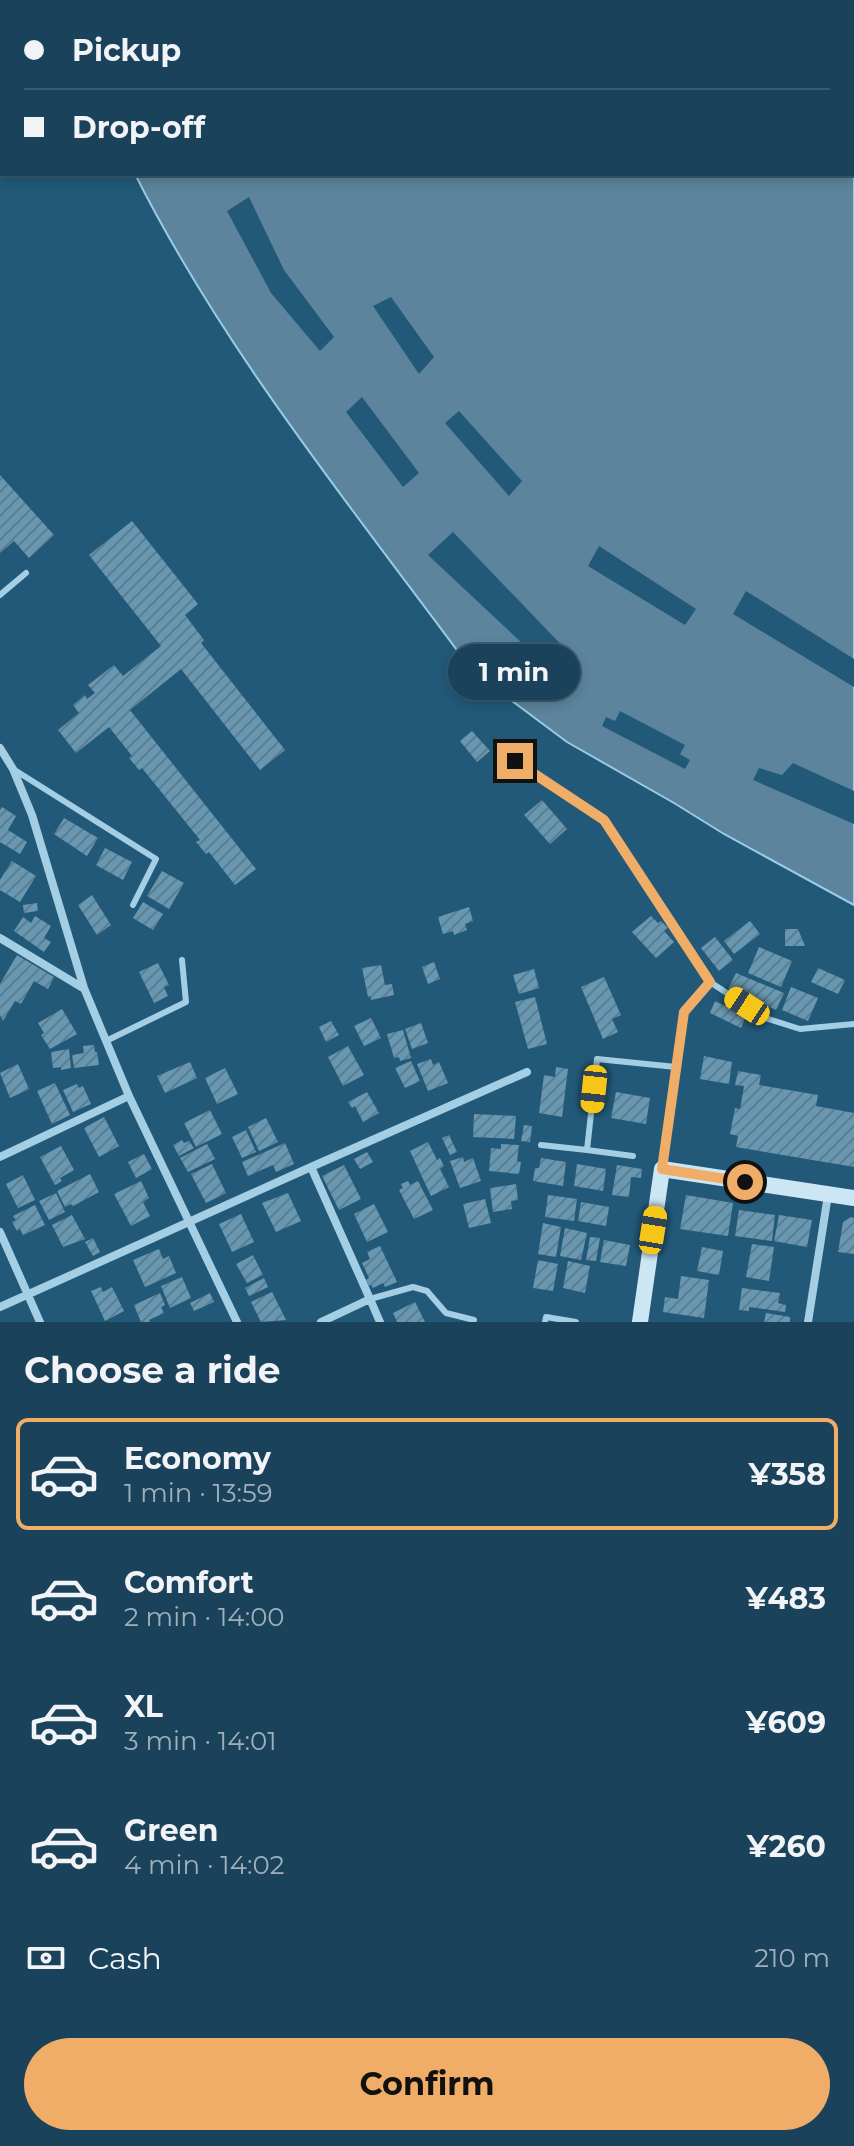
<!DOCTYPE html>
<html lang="en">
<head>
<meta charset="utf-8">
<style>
	:root { --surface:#1a435b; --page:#274e64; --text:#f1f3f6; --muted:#9fb0bb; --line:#385c71; --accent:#f0ad67 }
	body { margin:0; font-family:Montserrat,sans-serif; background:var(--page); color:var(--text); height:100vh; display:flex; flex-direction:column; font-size:30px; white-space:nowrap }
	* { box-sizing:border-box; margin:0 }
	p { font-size:26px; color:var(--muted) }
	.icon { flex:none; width:44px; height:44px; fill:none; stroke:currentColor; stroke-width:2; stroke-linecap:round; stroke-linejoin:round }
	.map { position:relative; height:1322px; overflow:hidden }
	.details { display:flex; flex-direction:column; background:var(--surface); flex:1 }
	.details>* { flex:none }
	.banner { position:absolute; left:0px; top:0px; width:854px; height:176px; box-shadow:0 4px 12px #0003,0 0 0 2px var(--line); display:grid; align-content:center; height:176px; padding:0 24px; background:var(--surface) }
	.end { position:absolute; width:36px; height:36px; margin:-18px; border:10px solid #f0ad67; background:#111; box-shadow:0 0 0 4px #111 }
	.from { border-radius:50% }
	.bubble { position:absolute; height:56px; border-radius:28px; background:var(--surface); box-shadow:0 4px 12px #0003,0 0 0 2px var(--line); font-size:26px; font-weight:700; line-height:56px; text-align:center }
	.car { position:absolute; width:24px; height:48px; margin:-24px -12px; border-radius:10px; box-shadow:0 0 6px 2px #0007; background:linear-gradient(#f5c518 24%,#345 0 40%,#f5c518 0 76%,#345 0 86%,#f5c518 0) }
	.banner b { display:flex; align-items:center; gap:28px; height:76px; font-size:30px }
	.banner b+b { border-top:2px solid var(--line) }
	.banner i { width:20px; height:20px; background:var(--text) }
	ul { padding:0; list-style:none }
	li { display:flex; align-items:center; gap:24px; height:112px; margin:0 16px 12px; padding:0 8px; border:4px solid transparent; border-radius:12px }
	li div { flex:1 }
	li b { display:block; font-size:30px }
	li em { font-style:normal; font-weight:700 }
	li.active { border-color:var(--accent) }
	li>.icon { width:72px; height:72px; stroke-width:1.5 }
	h2 { padding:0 24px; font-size:36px; line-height:96px }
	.pay { display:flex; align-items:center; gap:20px; height:88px; padding:0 24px; font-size:30px }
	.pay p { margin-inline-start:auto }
	.action { display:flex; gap:16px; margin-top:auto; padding:16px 24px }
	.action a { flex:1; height:92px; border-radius:48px; background:var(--accent); color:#111; font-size:32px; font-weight:700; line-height:92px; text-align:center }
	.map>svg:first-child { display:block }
</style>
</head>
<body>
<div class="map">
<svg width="854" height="1322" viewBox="0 0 854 1322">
	<defs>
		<pattern id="building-hatch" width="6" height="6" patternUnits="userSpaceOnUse" patternTransform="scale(2)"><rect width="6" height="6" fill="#6797b1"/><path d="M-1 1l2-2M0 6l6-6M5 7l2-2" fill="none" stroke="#5e7d8e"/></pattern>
	</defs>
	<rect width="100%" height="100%" fill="#225979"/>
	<path fill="#5c849c" stroke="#98cbe5" stroke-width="2" d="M47,0H854V905L724,834L674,803L567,742L488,683L465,661C349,504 223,349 135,174H852V2H48Z"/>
	<path fill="#225979" d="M249,197L284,270L334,337L320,351L271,293L227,211Z
		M391,297L434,357L419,374L373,306Z
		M362,397L419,473L403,487L346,412Z
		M459,411L522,481L509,496L445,423Z
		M453,532L571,655L554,673L428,555Z
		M599,546L696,609L685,625L588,566Z
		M746,591L854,659V687L733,614Z
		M620,711L685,745L680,754L690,760L685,769L602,726L606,717L615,721Z
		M793,763L854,791V824L753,780L759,768L782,775Z"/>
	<path fill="url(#building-hatch)" d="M0,475L54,535L29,558L14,541L0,553Z
		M132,521L198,604L185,615L204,640L201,643L285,750L260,770L181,669L130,710L256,869L235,885L209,852L206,854L196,842L200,840L142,768L139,770L129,758L132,756L109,727L76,753L58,730L79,713L73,705L85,695L87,699L95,693L88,685L114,665L123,676L161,646L89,555Z
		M472,731L490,751L477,762L460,741Z
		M542,800L567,829L550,844L524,815Z
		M2,807L16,816L8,830L27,842L20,854L0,842V810Z
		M64,818L98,838L87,856L54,834Z
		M105,848L132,862L123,880L96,865Z
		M12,861L36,876L20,902L0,890V880Z
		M162,871L184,883L169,909L147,896Z
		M92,895L111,925L97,935L78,905Z
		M143,902L163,914L153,930L133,918Z
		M37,903L38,911L24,913L23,905Z
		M469,907L473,921L465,924L467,930L454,935L453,931L443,934L438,917Z
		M35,916L51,926L44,938L51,942L44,952L14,931L23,917L31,923Z
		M651,916L658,923L661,921L668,928L664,931L674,942L656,958L632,932Z
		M750,921L760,934L734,954L724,941Z
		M785,929H798L805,946H785Z
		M715,937L733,960L719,971L701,948Z
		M759,947L792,961L781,987L748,973Z
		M17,955L54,977L48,989L34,981L21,1004L15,1001L3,1021L0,1015V984Z
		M434,962L440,979L428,984L422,967Z
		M158,963L169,985L164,987L168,996L154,1003L139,972Z
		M381,965L385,985L392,984L394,995L371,1000L370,996L368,997L362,968Z
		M818,968L845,980L838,994L811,982Z
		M534,969L539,988L519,994L513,975Z
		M736,973L784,993L776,1010L728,989Z
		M604,977L621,1015L612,1019L618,1032L603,1039L581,987Z
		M791,987L818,998L808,1021L782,1010Z
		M535,997L547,1044L528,1049L515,1002Z
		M715,1001L746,1016L741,1028L710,1013Z
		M62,1009L77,1034L50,1049L41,1035L44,1033L38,1023Z
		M371,1018L381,1038L364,1046L354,1026Z
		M331,1021L339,1035L326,1042L319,1027Z
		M421,1023L428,1043L412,1049L405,1029Z
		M403,1030L411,1058L400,1061L399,1057L394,1058L387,1034Z
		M94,1045L95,1052H97L99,1065L74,1068L72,1055L84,1053L83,1046Z
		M348,1046L364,1075L343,1086L328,1057Z
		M69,1049L71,1068L61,1070V1067L53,1068L51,1052Z
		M704,1056L732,1062L729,1084L700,1079Z
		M431,1059L433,1065L439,1062L448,1083L428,1091L417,1064Z
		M411,1061L420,1081L405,1088L395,1068Z
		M190,1062L197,1078L165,1093L157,1076Z
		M18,1064L29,1089L10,1098L0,1073Z
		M556,1067L568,1069L562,1117L539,1113L544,1075L555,1077Z
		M225,1068L238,1094L217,1104L205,1078Z
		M738,1071L761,1075L759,1085L818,1095L816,1106L854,1113V1167L736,1147L738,1136L730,1134L735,1108L740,1109L744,1086L735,1085Z
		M55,1083L70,1115L52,1124L37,1091Z
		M77,1084L79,1088L83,1086L91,1104L73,1112L63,1090Z
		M367,1092L379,1113L363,1122L355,1106L352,1108L348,1102Z
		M616,1092L650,1098L646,1124L611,1118Z
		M210,1110L222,1134L196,1147L184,1123Z
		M474,1114L516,1116L514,1139L473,1137Z
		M104,1117L119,1146L99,1157L84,1128Z
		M266,1118L278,1142L259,1151L248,1127Z
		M524,1125L532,1126L530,1142L521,1141Z
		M246,1130L256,1152L242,1158L232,1137Z
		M449,1135L457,1152L450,1155L442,1138Z
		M182,1140L184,1143L189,1141L194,1148L179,1156L173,1145Z
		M428,1142L437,1160L440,1158L444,1166L440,1169L449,1187L431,1196L410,1151Z
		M285,1143L294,1164L276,1172L273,1165L248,1176L242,1162Z
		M207,1144L215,1159L188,1172L180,1158Z
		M501,1144L519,1145L517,1161L521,1162L519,1174L489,1171L491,1148L501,1149Z
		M61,1146L74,1170L60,1178L62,1181L55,1185L40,1157Z
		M367,1152L373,1162L360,1169L354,1159Z
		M144,1154L152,1169L136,1178L128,1162Z
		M463,1157L464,1162L473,1158L481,1181L460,1188L450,1161Z
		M541,1158L566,1162L563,1186L533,1181L535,1168H539Z
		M212,1164L226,1193L206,1203L191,1174Z
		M577,1164L606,1169L603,1191L574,1186Z
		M344,1165L361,1199L339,1210L322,1176Z
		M617,1165L642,1169L641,1178L631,1177L629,1197L612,1195Z
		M90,1174L99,1192L73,1206L71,1204L65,1207L57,1191Z
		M23,1175L35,1200L18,1208L6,1184Z
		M141,1181L149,1198L143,1202L150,1216L131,1226L114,1194Z
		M408,1181L410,1185L418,1181L433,1210L414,1219L399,1190L403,1188L401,1184Z
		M516,1184L518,1200L511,1201L512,1209L493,1212L490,1188Z
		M56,1193L65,1212L49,1220L39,1201Z
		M288,1193L301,1221L276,1232L262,1203Z
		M548,1195L577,1199L574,1221L545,1217Z
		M686,1195L733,1203L728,1236L680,1229Z
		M485,1199L491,1223L469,1228L463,1204Z
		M581,1202L609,1207L606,1226L578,1221Z
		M374,1204L388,1232L367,1242L354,1214Z
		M35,1205L45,1225L23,1235L20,1229L17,1231L12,1222L16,1220L13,1216Z
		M739,1210L775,1215L772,1241L735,1236Z
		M241,1214L254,1242L232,1252L219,1224Z
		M72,1215L85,1239L63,1247L52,1225Z
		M779,1215L812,1220L807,1247L774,1241Z
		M851,1217L854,1218V1254L838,1252L843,1222Z
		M543,1223L561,1227L556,1257L538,1254Z
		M565,1228L587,1233L581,1260L560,1256Z
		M590,1237L600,1238L596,1261L586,1260Z
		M93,1238L100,1252L93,1256L85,1242Z
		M604,1240L630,1245L626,1266L600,1262Z
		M752,1244L774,1247L769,1281L746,1277Z
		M380,1246L397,1282L385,1287L383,1283L373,1288L371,1285L369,1286L366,1280L369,1278L362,1263L370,1259L367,1252Z
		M702,1247L723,1251L719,1275L697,1271Z
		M159,1249L163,1259L169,1256L176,1273L145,1287L133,1260Z
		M253,1255L263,1275L247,1283L236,1264Z
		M538,1260L558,1264L553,1291L533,1288Z
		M568,1261L590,1266L585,1293L563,1288Z
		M681,1276L709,1280L704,1318L663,1312L665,1297L678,1299Z
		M182,1277L191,1298L170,1308L161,1286Z
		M264,1278L268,1287L249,1296L245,1288Z
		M101,1287L103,1292L112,1287L124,1311L105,1321L91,1291Z
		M742,1288L780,1293L778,1303L786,1305L785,1312L749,1307V1311L739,1310Z
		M272,1292L286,1320L261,1322L251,1302Z
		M160,1293L165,1305L161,1307L164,1313L149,1320L150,1322H141L134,1305Z
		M210,1293L214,1302L194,1311L190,1303Z
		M415,1302L425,1322H397L393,1313Z
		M766,1313L790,1317V1322H764Z"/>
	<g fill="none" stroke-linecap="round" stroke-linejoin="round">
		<path stroke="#a4cee4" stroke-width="6" d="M0,595L26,573
			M515,761L604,820L710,982L765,1018L800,1029L854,1024
			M13,769L156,859L133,905
			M106,1041L186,1002L182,960
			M541,1145L587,1150L597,1059L676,1067
			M587,1150L633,1156
			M370,1299L413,1287L427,1291L446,1313L474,1320
			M545,1322L546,1317L576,1322"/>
		<path stroke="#a4cee4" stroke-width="8" d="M0,748L13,769L32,815L84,988L129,1096L237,1322
			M0,938L83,988
			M0,1157L129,1096
			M311,1167L370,1299L321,1322
			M662,1169L684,1012L710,982
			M0,1232L40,1322
			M370,1299L380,1322
			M0,1307L311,1167L527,1072
			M808,1322L828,1195"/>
		<path stroke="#cde6f4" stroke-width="16" d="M640,1322L662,1169L854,1198"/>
	</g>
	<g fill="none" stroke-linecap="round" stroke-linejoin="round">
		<path stroke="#f0ad67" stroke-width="10" d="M515,761L604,820L710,982L684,1012L662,1169L745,1182"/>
	</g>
</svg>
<i class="end from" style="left:745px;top:1182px"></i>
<i class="end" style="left:515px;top:761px"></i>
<div class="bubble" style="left:448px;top:644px;width:132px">1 min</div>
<i class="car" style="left:747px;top:1006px;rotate:303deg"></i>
<i class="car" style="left:594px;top:1089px;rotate:186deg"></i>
<i class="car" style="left:653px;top:1230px;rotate:9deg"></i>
<div class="banner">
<b><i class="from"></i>Pickup</b>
<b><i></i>Drop-off</b>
</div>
</div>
<section class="details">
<h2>Choose a ride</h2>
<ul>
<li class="active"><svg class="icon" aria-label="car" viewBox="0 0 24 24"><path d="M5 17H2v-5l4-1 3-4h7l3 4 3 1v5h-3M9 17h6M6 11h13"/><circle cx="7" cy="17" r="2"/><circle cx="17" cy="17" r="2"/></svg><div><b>Economy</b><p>1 min · 13:59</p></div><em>¥358</em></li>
<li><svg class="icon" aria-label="car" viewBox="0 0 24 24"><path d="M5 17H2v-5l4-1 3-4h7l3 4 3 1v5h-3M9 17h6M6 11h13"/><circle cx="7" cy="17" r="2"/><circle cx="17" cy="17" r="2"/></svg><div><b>Comfort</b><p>2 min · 14:00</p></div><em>¥483</em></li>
<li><svg class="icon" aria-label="car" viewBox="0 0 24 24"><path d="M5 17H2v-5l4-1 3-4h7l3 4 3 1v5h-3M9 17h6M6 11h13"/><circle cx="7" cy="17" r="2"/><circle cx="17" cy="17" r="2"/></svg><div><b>XL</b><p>3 min · 14:01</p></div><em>¥609</em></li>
<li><svg class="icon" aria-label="car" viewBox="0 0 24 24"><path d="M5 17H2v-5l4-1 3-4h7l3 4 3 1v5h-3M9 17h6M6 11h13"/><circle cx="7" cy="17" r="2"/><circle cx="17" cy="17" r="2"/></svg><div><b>Green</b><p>4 min · 14:02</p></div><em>¥260</em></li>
</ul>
<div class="pay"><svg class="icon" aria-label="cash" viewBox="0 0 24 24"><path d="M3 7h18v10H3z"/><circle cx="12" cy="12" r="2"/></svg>Cash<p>210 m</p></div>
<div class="action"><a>Confirm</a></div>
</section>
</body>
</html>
